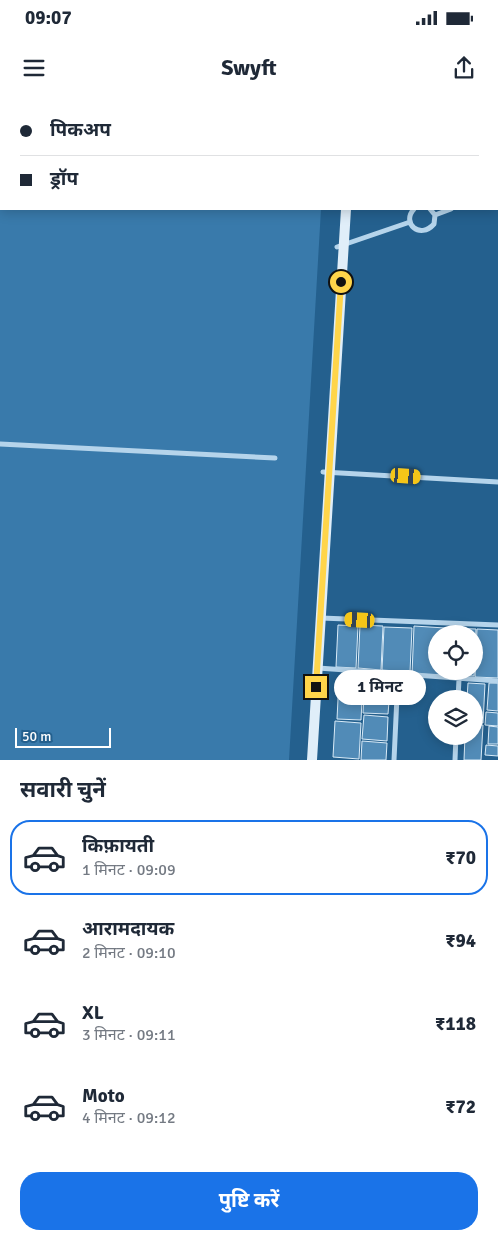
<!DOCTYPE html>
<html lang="hi">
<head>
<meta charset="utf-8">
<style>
	:root { --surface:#fff; --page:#f2f2f3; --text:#1f2937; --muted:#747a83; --line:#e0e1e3; --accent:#1a73e8 }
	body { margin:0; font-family:Signika,"Noto Sans Devanagari",sans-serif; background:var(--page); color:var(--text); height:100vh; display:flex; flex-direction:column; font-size:19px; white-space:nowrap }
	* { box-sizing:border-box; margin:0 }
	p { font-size:16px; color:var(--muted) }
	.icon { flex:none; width:28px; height:28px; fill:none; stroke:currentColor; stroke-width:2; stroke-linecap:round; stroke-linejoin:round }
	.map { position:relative; height:660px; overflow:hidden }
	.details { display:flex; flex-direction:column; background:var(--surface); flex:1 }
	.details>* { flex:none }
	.banner { position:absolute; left:0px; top:0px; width:499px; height:110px; box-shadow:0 2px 12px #0003; display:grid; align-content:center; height:110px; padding:0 20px; background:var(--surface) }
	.tools { position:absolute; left:428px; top:525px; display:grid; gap:10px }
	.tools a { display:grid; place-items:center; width:55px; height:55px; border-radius:50%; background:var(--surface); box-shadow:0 2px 12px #0003; font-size:25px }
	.scale { position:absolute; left:15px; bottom:12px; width:96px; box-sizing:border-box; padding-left:5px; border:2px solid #fff; border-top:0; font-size:14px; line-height:18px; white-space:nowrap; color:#fff; -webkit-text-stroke:4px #24608e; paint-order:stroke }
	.end { position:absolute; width:22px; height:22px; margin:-11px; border:6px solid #ffd54a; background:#111; box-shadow:0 0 0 2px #111 }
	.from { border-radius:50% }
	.bubble { position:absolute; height:35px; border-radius:18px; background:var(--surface); box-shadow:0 2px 12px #0003; font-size:16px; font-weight:700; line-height:35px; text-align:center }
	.car { position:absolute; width:15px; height:30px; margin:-15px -8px; border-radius:6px; box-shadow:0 0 4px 1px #0007; background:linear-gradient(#f5c518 24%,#345 0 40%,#f5c518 0 76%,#345 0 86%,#f5c518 0) }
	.banner b { display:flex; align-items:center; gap:18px; height:48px; font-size:19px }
	.banner b+b { border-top:1px solid var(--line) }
	.banner i { width:12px; height:12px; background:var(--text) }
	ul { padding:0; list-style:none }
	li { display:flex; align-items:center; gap:15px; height:75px; margin:0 10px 8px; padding:0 10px; border:2px solid transparent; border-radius:20px }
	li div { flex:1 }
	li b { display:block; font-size:19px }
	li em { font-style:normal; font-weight:700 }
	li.on { border-color:var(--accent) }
	li>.icon { width:45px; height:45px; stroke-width:1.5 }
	h2 { padding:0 20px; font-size:22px; line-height:60px }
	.button { display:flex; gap:10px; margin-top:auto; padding:10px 20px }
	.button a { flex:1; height:58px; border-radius:20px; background:var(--accent); color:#fff; font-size:20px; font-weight:700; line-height:58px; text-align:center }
	.status { display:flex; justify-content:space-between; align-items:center; height:35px; padding:0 25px; background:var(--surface); direction:ltr }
	.status svg { height:14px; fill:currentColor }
	header { display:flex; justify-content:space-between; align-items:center; height:65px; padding:0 20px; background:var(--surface); font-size:22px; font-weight:700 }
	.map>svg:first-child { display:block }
</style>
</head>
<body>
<div class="status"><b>09:07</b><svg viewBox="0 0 49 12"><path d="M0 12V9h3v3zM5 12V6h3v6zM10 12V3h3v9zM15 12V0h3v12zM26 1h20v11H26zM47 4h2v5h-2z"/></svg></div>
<header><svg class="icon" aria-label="menu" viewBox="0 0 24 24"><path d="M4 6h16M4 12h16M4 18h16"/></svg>Swyft<svg class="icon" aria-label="share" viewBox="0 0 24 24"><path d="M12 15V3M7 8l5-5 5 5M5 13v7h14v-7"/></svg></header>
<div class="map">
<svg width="498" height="660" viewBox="0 0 498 660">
	<rect width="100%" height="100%" fill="#24608e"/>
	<path fill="#397aab" d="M0,1L1,109H321L289,660H0Z"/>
	<path fill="#518bb7" stroke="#d9ebf8" d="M374,0H435L374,1Z
		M338,525L358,526L356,568L336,567Z
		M360,525L383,526L381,570L358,568Z
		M414,526L445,528V534H436V571H443V575L412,574Z
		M384,527L412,528L410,572L382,570Z
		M448,528L476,529L474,576L445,575V571H474V534H447Z
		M477,529L498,530V578L475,577Z
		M365,575L391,577L388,614L363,613Z
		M339,579L363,581L361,620L337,619Z
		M468,583L485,584L483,623H474V599H467Z
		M489,583H498V611L487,610Z
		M486,612L498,613V626L485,625Z
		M364,615L388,617L387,641L362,639Z
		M335,621L361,623L359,659L333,657Z
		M474,625H483L481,660H464L465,636H474Z
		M489,626L498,627V644H488Z
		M362,641L387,643L386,660H361Z
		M486,645L498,646V656L485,655Z"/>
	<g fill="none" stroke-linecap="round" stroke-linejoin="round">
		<path stroke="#b5d4eb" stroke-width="5" d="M131,1V0
			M196,1V0
			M269,1V0
			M448,1V0
			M414,109C401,123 420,140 434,124L435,115L430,109
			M435,115L451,109
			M337,147L410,122
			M0,344L275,358
			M323,372L498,382
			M321,518L498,525
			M318,568L498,581
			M458,599L459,579
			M394,660L398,575
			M455,660L456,636"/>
		<path stroke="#e0eef9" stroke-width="10" d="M346,1V0
			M312,660L346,109"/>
	</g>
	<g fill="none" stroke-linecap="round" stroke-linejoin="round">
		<path stroke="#ffd54a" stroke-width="6" d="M316,587L341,182"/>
	</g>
</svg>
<div class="tools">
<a><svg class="icon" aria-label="locate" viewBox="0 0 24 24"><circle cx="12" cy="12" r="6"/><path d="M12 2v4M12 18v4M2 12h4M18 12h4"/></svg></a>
<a><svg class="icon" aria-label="layers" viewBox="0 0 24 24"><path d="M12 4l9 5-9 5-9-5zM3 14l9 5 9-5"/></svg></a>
</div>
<div class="scale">50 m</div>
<i class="end from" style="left:341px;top:182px"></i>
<i class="end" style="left:316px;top:587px"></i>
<div class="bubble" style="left:334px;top:570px;width:92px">1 मिनट</div>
<i class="car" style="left:406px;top:376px;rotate:94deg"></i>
<i class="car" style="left:360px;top:520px;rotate:273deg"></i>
<div class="banner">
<b><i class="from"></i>पिकअप</b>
<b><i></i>ड्रॉप</b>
</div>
</div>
<section class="details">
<h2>सवारी चुनें</h2>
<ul>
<li class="on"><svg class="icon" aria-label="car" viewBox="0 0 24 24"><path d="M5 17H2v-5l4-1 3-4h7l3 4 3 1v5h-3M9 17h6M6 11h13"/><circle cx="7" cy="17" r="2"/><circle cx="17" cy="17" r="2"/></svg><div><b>किफ़ायती</b><p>1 मिनट · 09:09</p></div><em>₹70</em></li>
<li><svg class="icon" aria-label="car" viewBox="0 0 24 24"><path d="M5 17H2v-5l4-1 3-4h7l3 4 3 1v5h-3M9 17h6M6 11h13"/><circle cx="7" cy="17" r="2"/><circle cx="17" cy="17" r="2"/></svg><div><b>आरामदायक</b><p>2 मिनट · 09:10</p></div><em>₹94</em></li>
<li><svg class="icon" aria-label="car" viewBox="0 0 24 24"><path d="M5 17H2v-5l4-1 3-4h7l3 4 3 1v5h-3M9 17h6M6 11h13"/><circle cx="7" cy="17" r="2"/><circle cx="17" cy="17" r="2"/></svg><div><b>XL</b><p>3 मिनट · 09:11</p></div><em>₹118</em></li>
<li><svg class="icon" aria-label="car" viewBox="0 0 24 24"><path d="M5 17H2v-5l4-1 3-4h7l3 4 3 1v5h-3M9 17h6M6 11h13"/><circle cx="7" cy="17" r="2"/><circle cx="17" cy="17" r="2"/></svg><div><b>Moto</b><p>4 मिनट · 09:12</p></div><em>₹72</em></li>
</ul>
<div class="button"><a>पुष्टि करें</a></div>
</section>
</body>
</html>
